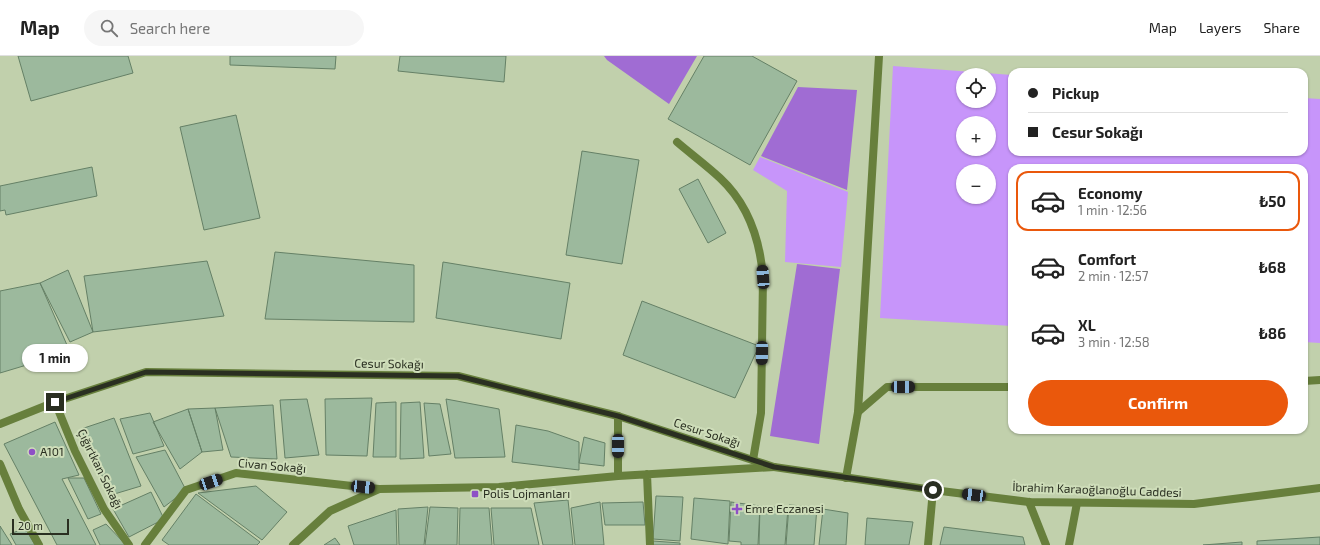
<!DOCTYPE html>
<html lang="en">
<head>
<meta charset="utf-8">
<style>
	:root { --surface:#fff; --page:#f6f6f6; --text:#222; --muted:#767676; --line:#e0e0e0; --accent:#ea580c }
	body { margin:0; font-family:"Exo 2",sans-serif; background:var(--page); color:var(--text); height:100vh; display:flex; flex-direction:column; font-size:15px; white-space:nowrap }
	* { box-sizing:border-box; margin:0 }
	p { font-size:13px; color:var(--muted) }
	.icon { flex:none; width:22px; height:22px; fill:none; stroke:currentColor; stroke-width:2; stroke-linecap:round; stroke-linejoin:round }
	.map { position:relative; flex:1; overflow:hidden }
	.panel { position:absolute; left:1008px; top:108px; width:300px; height:270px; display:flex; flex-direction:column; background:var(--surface); border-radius:12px; box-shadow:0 1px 3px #0004 }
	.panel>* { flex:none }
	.top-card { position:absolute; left:1008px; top:12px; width:300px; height:88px; border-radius:12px; box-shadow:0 1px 3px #0004; display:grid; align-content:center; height:88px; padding:0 20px; background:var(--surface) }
	.tools { position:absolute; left:956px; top:12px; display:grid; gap:8px }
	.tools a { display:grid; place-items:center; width:40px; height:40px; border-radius:50%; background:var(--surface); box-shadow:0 1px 3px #0004; font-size:20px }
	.scale { position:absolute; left:12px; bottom:10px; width:57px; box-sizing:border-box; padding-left:4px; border:2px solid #2a2f21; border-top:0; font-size:11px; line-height:14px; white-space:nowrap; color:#2a2f21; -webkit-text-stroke:3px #ceddb9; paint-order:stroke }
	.end { position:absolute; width:18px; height:18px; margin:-9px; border:5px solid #2a2f21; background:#fff; box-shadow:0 0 0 2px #fff }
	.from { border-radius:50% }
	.bubble { position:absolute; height:28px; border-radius:14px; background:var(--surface); box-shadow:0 1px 3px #0004; font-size:13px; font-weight:700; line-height:28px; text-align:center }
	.car { position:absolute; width:12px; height:24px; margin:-12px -6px; border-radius:5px; box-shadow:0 0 3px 1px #0007; background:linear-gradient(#222 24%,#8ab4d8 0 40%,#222 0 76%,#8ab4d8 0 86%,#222 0) }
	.top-card b { display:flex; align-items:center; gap:14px; height:38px; font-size:15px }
	.top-card b+b { border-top:1px solid var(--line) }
	.top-card i { width:10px; height:10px; background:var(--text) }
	ul { padding:7px 0 0; list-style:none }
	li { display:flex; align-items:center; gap:12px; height:60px; margin:0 8px 6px; padding:0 12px; border:2px solid transparent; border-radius:12px }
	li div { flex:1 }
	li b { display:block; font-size:15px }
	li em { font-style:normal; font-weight:700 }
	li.on { border-color:var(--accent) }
	li>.icon { width:36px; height:36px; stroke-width:1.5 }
	.primary-button { display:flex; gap:8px; margin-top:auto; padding:8px 20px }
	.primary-button a { flex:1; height:46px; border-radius:24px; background:var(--accent); color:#fff; font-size:16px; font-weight:700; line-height:46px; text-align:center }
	header { display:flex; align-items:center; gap:24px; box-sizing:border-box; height:56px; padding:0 20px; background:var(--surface); border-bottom:1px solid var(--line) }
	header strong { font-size:19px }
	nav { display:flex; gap:22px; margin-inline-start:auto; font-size:14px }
	.search { width:280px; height:36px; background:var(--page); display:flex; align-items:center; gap:10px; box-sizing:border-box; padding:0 14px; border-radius:22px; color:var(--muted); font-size:15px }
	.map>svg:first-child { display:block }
</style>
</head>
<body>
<header>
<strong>Map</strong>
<div class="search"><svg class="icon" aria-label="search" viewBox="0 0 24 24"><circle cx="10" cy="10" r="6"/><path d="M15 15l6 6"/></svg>Search here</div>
<nav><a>Map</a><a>Layers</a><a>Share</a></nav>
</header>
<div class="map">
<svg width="1320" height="489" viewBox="0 0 1320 489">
	<rect width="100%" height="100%" fill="#c1d0ac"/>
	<path fill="#c795fa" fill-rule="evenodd" d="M893,10L1012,19V96H1304V42L1320,43V287L1304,286V112H1012V270L880,262ZM963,19H989V45H963ZM963,67H989V93H963ZM963,115H989V141H963Z
		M760,101L848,136L841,211L785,206L787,135L753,114Z"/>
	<path fill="#a06cd3" d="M604,0H697L669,48L607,4Z
		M798,31L857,34L847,134L761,100Z
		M797,208L840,213L819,388L770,380Z"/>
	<path fill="#9cb99d" stroke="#658066" d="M18,0H128L133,17L31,45Z
		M230,0H336L335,13L230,9Z
		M400,0H506L504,26L398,15Z
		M704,0H752L797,25L750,109L668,63Z
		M236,59L260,162L204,174L180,71Z
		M582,95L639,104L622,208L566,199Z
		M92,111L97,140L6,159L5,154L0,155V130Z
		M698,123L726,177L708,187L679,133Z
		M275,196L414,209V266L265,263Z
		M207,205L224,260L93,276L84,220Z
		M443,206L570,227L561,283L436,262Z
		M68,214L93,276L70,286L40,227Z
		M40,227L70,296L0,317V235Z
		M642,245L759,290L735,342L623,299Z
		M372,342L367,400L326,399L325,343Z
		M307,343L319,399L285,402L280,344Z
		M446,343L499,353L505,401L455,402Z
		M396,346V401H373L376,347Z
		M420,346L424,402L400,403L401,347Z
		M424,347L440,348L451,398L429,400Z
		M273,349L277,403L231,401L215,352Z
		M215,352L223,394L202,396L188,353Z
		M188,353L202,396L180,413L153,366Z
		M150,357L164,390L133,398L120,363Z
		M114,362L141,430L111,439L81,373Z
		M55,366L79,419L62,423L96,489H57L4,388Z
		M516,369L548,375L579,386V414L512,406Z
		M584,381L605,387L604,410L579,407Z
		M165,394L186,434L164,451L136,401Z
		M68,422H84L101,458L88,463Z
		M256,430L287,456L262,484L198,437Z
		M151,436L164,463L129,481L113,453Z
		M196,438L260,486L257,489H169L162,484Z
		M656,440L683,441L680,485L653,483Z
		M694,442L730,445L728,488L691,483Z
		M568,444L573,489H543L534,447Z
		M600,446L604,489H575L571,452Z
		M643,446L645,469H605L602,447Z
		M731,446L760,450L758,489H741V486L729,485Z
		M789,449L817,451L814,489H786Z
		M760,450L788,452L785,489H759Z
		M428,451L424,489H399L398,453Z
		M430,451L458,452L457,489H425Z
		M460,452H489L492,489H459Z
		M491,452H531L539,489H494Z
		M823,453L848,457L846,489H819Z
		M396,454L397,489H354L348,470Z
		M867,462L913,466L909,489H865Z
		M106,468L126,489H100L93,474Z
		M0,470L12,489H0Z
		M944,471L1023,481L1025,489H940Z
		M25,472L35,489H16L10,478Z
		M1320,481V489H1257V485Z
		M335,482L340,489H324Z
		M653,485L680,487V489H653Z
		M1242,486V489H1203Z"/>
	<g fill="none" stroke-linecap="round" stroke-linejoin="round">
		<path stroke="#677f3c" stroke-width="8" d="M677,86C691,98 706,109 720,122C748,148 760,184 763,221L761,357L753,404
			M1304,325L1320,324
			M846,422L858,356L887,331H1012"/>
		<path stroke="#677f3c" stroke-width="8" d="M858,356L879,0"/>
		<path stroke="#677f3c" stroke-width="8" d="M55,346L75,395L104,453L129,489
			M0,408L19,453L39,489
			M647,418L650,489
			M618,420V360
			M1029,446L1046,489
			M145,489L186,434L236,417L379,433
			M293,489L330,455L379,433L499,431L618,420L774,411
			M928,489L933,434
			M1069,489L1077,447"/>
		<path stroke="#677f3c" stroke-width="8" d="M0,368L55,346L146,316L458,320L618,360L774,411L933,434L1029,446L1194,448L1320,432"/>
	</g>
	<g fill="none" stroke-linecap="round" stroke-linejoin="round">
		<path stroke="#2a2f21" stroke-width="5" d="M55,346L146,316L458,320L618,360L774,411L933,434"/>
	</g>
	<g fill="#8e50c6" stroke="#ceddb9" stroke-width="1.5">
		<circle cx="32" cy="396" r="4"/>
		<rect x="471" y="434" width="8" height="8" rx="2"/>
		<path d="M735 447h4v4h4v4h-4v4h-4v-4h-4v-4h4z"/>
	</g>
	<g text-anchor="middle" stroke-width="4" stroke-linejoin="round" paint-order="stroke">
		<g font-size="12" fill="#2a2f21" stroke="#ceddb9">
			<text transform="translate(389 308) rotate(1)" y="4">Cesur Sokağı</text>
			<text transform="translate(707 377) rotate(18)" y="4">Cesur Sokağı</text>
			<text transform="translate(272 410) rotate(5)" y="4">Civan Sokağı</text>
			<text transform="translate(100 413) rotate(64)" y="4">Çığırtkan Sokağı</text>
			<text transform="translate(1097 434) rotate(2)" y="4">İbrahim Karaoğlanoğlu Caddesi</text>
		</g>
		<g font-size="12" fill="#2a2f21" stroke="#ceddb9" text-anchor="start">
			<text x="40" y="400">A101</text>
			<text x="483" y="442">Polis Lojmanları</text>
			<text x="745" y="457">Emre Eczanesi</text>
		</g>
	</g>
</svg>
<div class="tools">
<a><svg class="icon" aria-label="locate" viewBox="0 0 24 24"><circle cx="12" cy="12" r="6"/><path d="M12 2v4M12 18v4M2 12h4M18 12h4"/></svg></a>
<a>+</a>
<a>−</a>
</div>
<div class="scale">20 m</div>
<i class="end from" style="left:933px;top:434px"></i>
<i class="end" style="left:55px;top:346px"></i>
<div class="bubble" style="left:22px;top:288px;width:66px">1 min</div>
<i class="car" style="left:763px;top:221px;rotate:356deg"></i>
<i class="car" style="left:762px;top:297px;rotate:181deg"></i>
<i class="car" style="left:903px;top:331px;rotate:90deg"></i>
<i class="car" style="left:618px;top:390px;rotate:180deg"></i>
<i class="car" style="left:211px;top:426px;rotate:71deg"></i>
<i class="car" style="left:363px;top:431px;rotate:96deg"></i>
<i class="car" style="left:974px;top:439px;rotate:277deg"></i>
<div class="top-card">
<b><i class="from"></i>Pickup</b>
<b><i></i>Cesur Sokağı</b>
</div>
<section class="panel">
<ul>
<li class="on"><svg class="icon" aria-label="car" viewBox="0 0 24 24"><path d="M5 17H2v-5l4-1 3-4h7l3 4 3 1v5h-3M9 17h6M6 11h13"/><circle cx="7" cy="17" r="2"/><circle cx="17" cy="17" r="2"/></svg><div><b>Economy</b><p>1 min · 12:56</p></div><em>₺50</em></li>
<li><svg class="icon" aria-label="car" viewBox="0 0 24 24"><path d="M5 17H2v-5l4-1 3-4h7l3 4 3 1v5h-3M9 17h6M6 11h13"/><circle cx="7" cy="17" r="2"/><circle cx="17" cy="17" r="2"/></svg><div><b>Comfort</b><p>2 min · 12:57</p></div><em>₺68</em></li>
<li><svg class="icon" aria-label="car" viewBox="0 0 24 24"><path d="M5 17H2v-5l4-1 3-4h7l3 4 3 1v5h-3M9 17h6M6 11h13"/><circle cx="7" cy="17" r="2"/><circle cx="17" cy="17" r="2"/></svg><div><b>XL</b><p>3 min · 12:58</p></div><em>₺86</em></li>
</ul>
<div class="primary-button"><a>Confirm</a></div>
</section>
</div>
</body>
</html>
